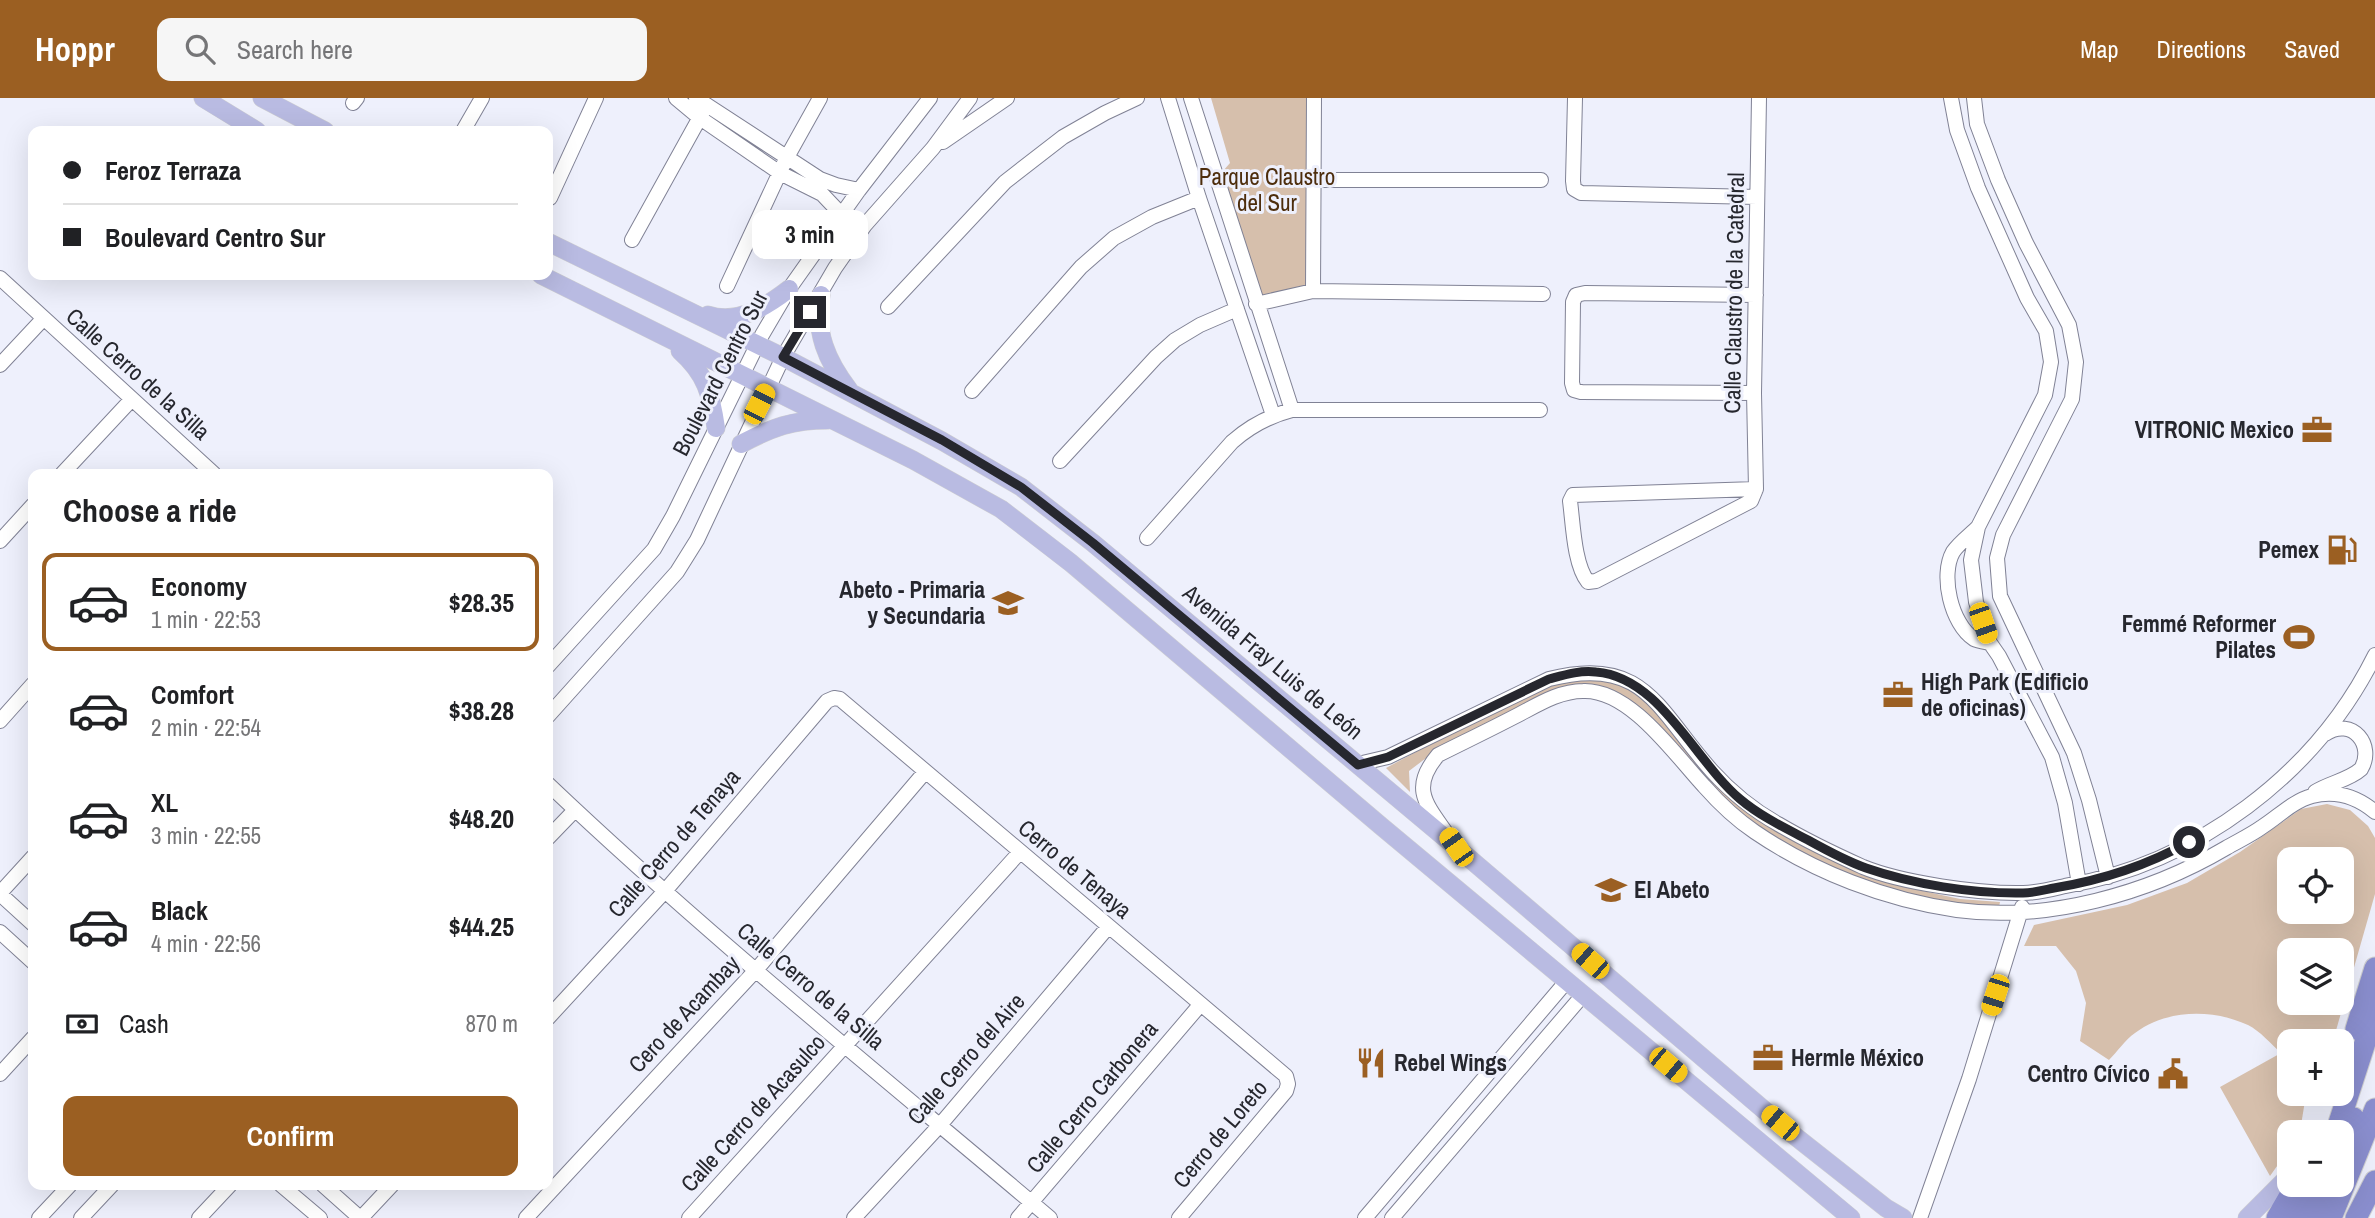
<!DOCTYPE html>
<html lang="en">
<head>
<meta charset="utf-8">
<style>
	:root { --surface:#fff; --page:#f6f6f6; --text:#202124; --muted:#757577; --line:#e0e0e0; --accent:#9b5f22 }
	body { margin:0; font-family:"Archivo Narrow",sans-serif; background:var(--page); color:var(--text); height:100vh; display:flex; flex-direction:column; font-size:26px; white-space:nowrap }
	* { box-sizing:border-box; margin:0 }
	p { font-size:23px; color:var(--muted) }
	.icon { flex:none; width:38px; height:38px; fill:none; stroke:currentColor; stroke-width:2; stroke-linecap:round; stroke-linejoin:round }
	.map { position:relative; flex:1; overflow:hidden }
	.drawer { position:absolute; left:28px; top:371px; width:525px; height:721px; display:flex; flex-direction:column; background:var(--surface); border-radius:14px; box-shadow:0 7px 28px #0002 }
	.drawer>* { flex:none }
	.guide { position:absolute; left:28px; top:28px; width:525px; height:154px; border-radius:14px; box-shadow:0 7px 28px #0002; display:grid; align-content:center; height:154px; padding:0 35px; background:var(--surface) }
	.fabs { position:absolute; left:2277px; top:749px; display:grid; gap:14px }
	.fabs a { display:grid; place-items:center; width:77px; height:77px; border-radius:14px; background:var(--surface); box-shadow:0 7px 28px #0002; font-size:35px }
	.end { position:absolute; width:32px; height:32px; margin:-16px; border:9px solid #26272e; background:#fff; box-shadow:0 0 0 4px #fff }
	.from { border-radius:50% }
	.bubble { position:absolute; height:49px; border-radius:14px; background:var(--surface); box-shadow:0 7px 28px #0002; font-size:23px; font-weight:800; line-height:49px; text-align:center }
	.car { position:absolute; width:21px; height:42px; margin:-21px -10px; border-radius:9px; box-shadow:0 0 5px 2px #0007; background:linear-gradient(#f5c518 24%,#345 0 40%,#f5c518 0 76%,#345 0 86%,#f5c518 0) }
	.guide b { display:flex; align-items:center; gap:24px; height:66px; font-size:26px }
	.guide b+b { border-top:2px solid var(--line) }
	.guide i { width:18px; height:18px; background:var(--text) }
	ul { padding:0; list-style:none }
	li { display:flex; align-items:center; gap:21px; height:98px; margin:0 14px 10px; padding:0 21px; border:4px solid transparent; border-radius:14px }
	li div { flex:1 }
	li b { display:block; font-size:26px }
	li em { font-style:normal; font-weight:800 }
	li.on { border-color:var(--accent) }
	li>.icon { width:63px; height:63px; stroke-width:1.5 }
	h2 { padding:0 35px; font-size:32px; line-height:84px }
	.pay { display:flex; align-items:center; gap:18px; height:77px; padding:0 35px; font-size:26px }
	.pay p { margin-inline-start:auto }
	.button { display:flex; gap:14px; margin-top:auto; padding:14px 35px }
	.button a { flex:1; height:80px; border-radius:14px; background:var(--accent); color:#fff; font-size:28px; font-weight:800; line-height:80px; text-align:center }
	header { display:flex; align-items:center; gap:42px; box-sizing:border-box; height:98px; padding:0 35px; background:var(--accent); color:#fff }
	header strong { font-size:33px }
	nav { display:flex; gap:38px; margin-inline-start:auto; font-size:24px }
	.search { width:490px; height:63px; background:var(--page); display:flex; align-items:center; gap:18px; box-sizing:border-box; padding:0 24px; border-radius:14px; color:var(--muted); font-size:26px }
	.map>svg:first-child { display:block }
</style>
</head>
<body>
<header>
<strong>Hoppr</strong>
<div class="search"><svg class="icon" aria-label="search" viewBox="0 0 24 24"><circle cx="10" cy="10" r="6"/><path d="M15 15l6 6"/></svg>Search here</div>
<nav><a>Map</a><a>Directions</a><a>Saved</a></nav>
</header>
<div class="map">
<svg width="2375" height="1120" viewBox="0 0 2375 1120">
	<rect width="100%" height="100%" fill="#eef0fc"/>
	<path fill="#d6bfac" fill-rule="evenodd" d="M1211,0H1313V193L1256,206L1216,81L1230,65Z
		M1583,577L1617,584L1644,600L1706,677L1810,751L1862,777L1900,788L1960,801L2000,804L1999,809L1961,808L1901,796L1862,784L1810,759L1738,716L1637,612L1583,590L1438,651L1409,673L1410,694L1386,670L1548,583Z
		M2327,706L2350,712L2368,728L2375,740V796L2333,943H2289V996H2307C2303,1008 2303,1022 2299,1034H2289V1051L2270,1078L2220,989L2281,955C2271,946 2260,933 2248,927C2213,911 2167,911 2135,935C2125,942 2117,954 2109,962L2080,943L2086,905L2076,873L2056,848H2024L2034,827L2127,807L2187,785L2240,754L2301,711ZM2289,761H2342V814H2289ZM2289,852H2342V905H2289Z"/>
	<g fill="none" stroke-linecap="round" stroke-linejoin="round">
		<g stroke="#808295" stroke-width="16">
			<path id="minor" d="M676,0L700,20L780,75L822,96L841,116
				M696,0L820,81L836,87L859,92
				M1168,0L1199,100L1273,317
				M1191,0L1292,312
				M1575,0L1573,83L1574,91L1581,95L1757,99
				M1951,0L1957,32L1978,90L2027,200L2046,233L2051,264L2045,297L1978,429L1971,462L1976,504L1990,545L1999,558L2052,659L2065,705L2079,786
				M1974,0L1977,26L1998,82L2026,145L2069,227L2076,264L2072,301L2003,437L1997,460L2000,498L2074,655L2089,702L2108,779
				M353,5L357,0
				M463,33L482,0
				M943,44L1007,0
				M1314,82H1541
				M550,100L596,0
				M632,142L704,12
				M0,180L214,376
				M727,188L786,61L820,0
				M1313,193L1314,0
				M1256,206L1313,193L1543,196
				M888,209L1005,84L1063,39L1105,15L1137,0
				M0,267L43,221
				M972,293L1081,169L1114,140L1152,119L1199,100
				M1754,295L1581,294L1574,292L1572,285L1573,204L1576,197L1585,195L1756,197
				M1060,363L1156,259L1175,242L1200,227L1237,211
				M62,376L132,301
				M1756,391L1573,397L1570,403C1573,425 1574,467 1588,484L1596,483L1751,403L1756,391L1754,295L1759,0
				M1977,430C1970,437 1959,445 1953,454C1940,477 1951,526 1974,541C1978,543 1985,544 1990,545
				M1147,440L1232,344C1250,328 1269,318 1292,312H1540
				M0,443L33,407
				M548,568L654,451L673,418L762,237L789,191L859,92L930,0
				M548,618L677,474L697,442L783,259L835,170L865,127L933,50L970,0
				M0,623L33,586
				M1358,666L1388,659L1549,581C1645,556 1658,613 1712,673C1731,694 1753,712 1778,726C1805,742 1834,756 1863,769C1902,785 1980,796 2023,795C2037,795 2052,791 2065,788C2196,766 2316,676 2375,557
				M548,686C708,838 881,977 1050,1120
				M2315,694C2329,685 2349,682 2361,671C2375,648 2353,618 2325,636
				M1447,736C1426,706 1410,690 1438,657C1464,644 1489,632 1514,619C1536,608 1558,593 1583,593C1630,591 1675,657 1704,688C1719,705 1737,722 1755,734C1814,774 1886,802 1957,812C2047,824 2148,796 2226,750C2238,743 2251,737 2262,729C2278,719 2293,703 2312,698C2336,692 2356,698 2375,714
				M548,740L575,712
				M0,795L33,759
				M0,796L33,826
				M0,834L33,864
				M548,920L665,793L827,603L834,600L840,601L1286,978L1288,986L1286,993L1179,1120
				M0,976L33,940
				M281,1087L320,1120
				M323,1087L360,1120
				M39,1120L70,1087
				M81,1120L112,1087
				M199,1120L230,1087
				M361,1120L392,1087
				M526,1120L756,872L925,674
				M689,1120L1020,754
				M854,1120L940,1027L1108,829
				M1018,1120L1200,907
				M1365,1120L1566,884
				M1392,1120L1583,897
				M1920,1120L1969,981L2022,809"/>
		</g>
		<g stroke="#cfcfd1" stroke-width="19">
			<path id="major" d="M203,0L257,33
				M262,0L325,33
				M548,144L783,259L942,343L1021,389L1093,445L1456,749L1791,1035L1886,1110L1903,1120
				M541,177L913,362L1001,411L1071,465L1381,728L1851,1120
				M821,197C814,234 827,263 849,292
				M708,217C738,227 767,208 789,191
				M680,253C706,276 711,296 716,330
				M741,346C773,329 792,322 828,322
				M2247,1120L2289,1078"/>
		</g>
		<g stroke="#cfcfd1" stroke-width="23">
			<path id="highway" d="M2356,931L2375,870
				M2336,1034L2375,914
				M2342,1051L2354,1020
				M2277,1120L2296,1087
				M2294,1120L2311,1087
				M2312,1120L2326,1087
				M2331,1120L2375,1011
				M2356,1120L2375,1083"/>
		</g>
		<use href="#minor" stroke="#fff" stroke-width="14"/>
		<use href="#major" stroke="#b9bbe2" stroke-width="18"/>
		<use href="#highway" stroke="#8a8ece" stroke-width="21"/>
	</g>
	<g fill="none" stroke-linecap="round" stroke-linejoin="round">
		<path stroke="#26272e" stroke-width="9" d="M810,214L783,259L942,342L1021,389L1093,445L1358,667L1388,659L1549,581C1564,577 1580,572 1596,574C1660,579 1694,662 1740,701C1760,718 1785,730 1808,742C1826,752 1846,763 1866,770C1912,786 1973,796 2023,795C2033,795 2044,792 2054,790C2103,782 2146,768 2189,744"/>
	</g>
	<defs>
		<g id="office-bare" transform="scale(2.415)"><path d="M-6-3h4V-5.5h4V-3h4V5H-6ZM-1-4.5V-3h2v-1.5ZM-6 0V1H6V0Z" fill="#9b5f22" stroke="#eef0fc" stroke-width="2.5" paint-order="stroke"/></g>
		<g id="fuel-bare" transform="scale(2.415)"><path d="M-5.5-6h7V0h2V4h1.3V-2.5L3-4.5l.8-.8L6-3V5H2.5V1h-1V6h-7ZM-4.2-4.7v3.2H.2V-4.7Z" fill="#9b5f22" stroke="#eef0fc" stroke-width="2.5" paint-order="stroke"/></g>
		<g id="school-bare" transform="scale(2.415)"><path d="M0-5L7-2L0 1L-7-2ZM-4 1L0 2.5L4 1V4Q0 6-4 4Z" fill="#9b5f22" stroke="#eef0fc" stroke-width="2.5" paint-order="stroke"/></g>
		<g id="stadium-bare" transform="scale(2.415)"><path d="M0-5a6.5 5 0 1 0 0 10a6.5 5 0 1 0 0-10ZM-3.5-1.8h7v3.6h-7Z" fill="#9b5f22" stroke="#eef0fc" stroke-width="2.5" paint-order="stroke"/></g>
		<g id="restaurant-bare" transform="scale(2.415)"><path d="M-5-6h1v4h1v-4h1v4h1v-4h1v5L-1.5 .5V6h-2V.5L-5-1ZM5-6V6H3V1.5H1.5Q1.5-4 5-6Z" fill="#9b5f22" stroke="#eef0fc" stroke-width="2.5" paint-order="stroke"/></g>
		<g id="civic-bare" transform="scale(2.415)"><path d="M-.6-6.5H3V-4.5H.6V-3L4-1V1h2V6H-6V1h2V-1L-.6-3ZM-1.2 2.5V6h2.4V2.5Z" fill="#9b5f22" stroke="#eef0fc" stroke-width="2.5" paint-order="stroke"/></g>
	</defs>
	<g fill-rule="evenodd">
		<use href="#office-bare" x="2317" y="332"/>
		<use href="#fuel-bare" x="2342" y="452"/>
		<use href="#school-bare" x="1008" y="505"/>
		<use href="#stadium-bare" x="2299" y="539"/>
		<use href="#office-bare" x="1898" y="597"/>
		<use href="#school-bare" x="1611" y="792"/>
		<use href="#office-bare" x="1768" y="960"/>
		<use href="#restaurant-bare" x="1371" y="965"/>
		<use href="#civic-bare" x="2173" y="976"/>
	</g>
	<g text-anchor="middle" stroke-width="6" stroke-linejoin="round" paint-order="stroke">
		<g font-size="23" fill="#4d2d0c" stroke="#eef0fc">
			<text x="1267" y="87">Parque Claustro<tspan x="1267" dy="26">del Sur</tspan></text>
		</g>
		<g font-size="23" fill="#26272e" stroke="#eef0fc">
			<text transform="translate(1734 195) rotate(-89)" y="8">Calle Claustro de la Catedral</text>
			<text transform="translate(720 275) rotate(-63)" y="8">Boulevard Centro Sur</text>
			<text transform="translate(138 276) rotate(42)" y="8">Calle Cerro de la Silla</text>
			<text transform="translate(1273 564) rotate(40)" y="8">Avenida Fray Luis de León</text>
			<text transform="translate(674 745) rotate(-49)" y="8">Calle Cerro de Tenaya</text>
			<text transform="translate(1075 771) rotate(40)" y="8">Cerro de Tenaya</text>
			<text transform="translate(811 888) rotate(40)" y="8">Calle Cerro de la Silla</text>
			<text transform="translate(684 916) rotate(-47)" y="8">Cero de Acambay</text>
			<text transform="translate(966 961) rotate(-49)" y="8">Calle Cerro del Aire</text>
			<text transform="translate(1092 999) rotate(-50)" y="8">Calle Cerro Carbonera</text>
			<text transform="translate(753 1015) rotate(-48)" y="8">Calle Cerro de Acasulco</text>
			<text transform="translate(1220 1036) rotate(-50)" y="8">Cerro de Loreto</text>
		</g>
		<g font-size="23" font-weight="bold" fill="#26272e" stroke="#eef0fc" text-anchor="end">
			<text x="2294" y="340">VITRONIC Mexico</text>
			<text x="2319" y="460">Pemex</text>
			<text x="985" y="500">Abeto - Primaria<tspan x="985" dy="26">y Secundaria</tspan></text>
			<text x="2276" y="534">Femmé Reformer<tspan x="2276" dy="26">Pilates</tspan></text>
			<text x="1921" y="592" text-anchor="start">High Park (Edificio<tspan x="1921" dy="26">de oficinas)</tspan></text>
			<text x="1634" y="800" text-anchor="start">El Abeto</text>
			<text x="1791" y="968" text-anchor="start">Hermle México</text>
			<text x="1394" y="973" text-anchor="start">Rebel Wings</text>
			<text x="2150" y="984">Centro Cívico</text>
		</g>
	</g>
</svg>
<div class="fabs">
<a><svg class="icon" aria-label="locate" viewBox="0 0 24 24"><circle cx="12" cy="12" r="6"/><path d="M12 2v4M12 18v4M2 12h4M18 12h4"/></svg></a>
<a><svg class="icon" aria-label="layers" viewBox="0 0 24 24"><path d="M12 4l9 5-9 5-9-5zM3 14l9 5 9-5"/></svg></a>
<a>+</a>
<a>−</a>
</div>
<i class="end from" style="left:2189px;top:744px"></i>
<i class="end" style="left:810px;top:214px"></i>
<div class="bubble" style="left:752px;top:112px;width:116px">3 min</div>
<i class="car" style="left:759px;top:306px;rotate:27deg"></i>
<i class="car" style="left:1983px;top:525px;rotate:161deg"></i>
<i class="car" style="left:1456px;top:749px;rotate:325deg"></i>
<i class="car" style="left:1590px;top:863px;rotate:311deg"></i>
<i class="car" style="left:1995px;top:897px;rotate:198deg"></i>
<i class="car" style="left:1668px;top:967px;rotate:130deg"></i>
<i class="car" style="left:1780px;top:1025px;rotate:310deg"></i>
<div class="guide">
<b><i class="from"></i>Feroz Terraza</b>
<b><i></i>Boulevard Centro Sur</b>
</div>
<section class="drawer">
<h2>Choose a ride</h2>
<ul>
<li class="on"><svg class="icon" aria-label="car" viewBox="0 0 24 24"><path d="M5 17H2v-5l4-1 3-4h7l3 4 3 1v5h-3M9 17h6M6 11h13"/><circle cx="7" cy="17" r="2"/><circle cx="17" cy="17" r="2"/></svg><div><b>Economy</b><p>1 min · 22:53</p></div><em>$28.35</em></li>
<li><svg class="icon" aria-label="car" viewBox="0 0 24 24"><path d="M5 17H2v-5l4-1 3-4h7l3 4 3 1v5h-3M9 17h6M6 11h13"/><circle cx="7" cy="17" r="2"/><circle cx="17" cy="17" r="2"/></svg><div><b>Comfort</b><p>2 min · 22:54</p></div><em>$38.28</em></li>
<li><svg class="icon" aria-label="car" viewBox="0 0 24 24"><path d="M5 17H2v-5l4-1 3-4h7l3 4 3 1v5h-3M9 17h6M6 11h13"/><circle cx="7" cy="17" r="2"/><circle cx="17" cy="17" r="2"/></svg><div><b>XL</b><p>3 min · 22:55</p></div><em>$48.20</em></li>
<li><svg class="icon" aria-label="car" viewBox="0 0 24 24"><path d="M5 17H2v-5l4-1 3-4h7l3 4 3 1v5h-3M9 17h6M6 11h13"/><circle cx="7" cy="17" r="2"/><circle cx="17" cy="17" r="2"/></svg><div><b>Black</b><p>4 min · 22:56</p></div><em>$44.25</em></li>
</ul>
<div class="pay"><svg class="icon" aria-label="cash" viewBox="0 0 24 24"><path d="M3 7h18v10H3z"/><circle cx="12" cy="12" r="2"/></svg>Cash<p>870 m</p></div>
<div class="button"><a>Confirm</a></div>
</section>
</div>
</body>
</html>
